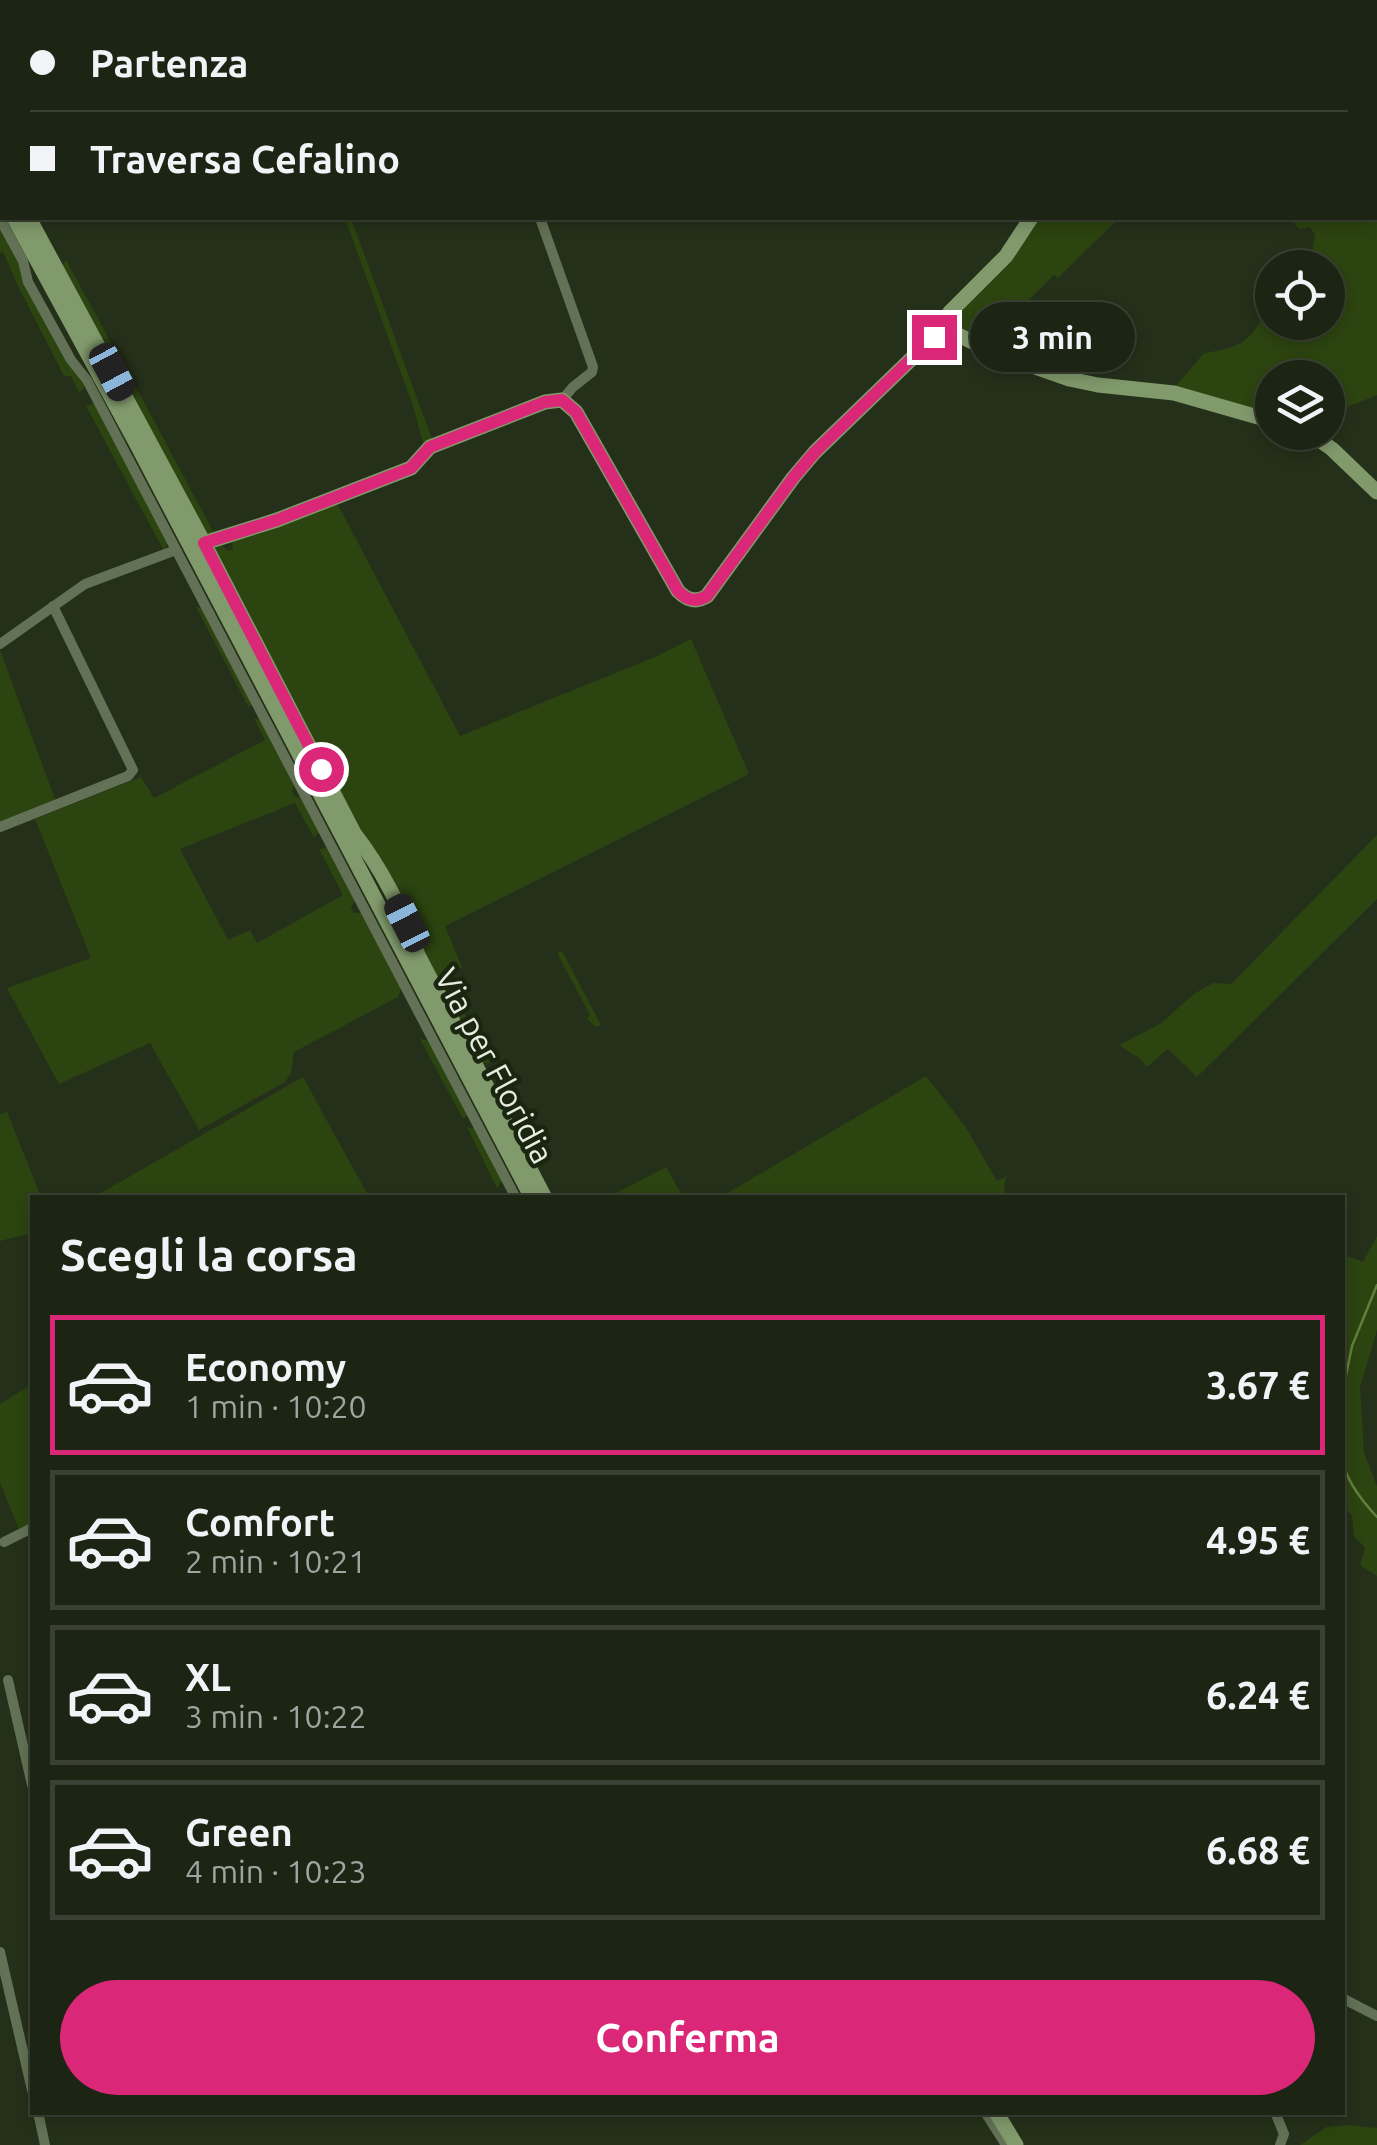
<!DOCTYPE html>
<html lang="it">
<head>
<meta charset="utf-8">
<style>
	:root { --surface:#1c2414; --page:#252c1d; --text:#f1f3f6; --muted:#a0a4a0; --line:#3a4134; --accent:#db2777 }
	body { margin:0; font-family:Ubuntu,sans-serif; background:var(--page); color:var(--text); height:100vh; display:flex; flex-direction:column; font-size:38px; white-space:nowrap }
	* { box-sizing:border-box; margin:0 }
	p { font-size:32px; color:var(--muted) }
	.icon { flex:none; width:55px; height:55px; fill:none; stroke:currentColor; stroke-width:2; stroke-linecap:round; stroke-linejoin:round }
	.map { position:relative; flex:1; overflow:hidden }
	.details { position:absolute; left:30px; top:1195px; width:1315px; height:920px; display:flex; flex-direction:column; background:var(--surface); border-radius:0px; box-shadow:0 5px 15px #0003,0 0 0 2px var(--line) }
	.details>* { flex:none }
	.guide { position:absolute; left:0px; top:0px; width:1378px; height:220px; box-shadow:0 5px 15px #0003,0 0 0 2px var(--line); display:grid; align-content:center; height:220px; padding:0 30px; background:var(--surface) }
	.tools { position:absolute; left:1255px; top:250px; display:grid; gap:20px }
	.tools a { display:grid; place-items:center; width:90px; height:90px; border-radius:50%; background:var(--surface); box-shadow:0 5px 15px #0003,0 0 0 2px var(--line); font-size:50px }
	.end { position:absolute; width:45px; height:45px; margin:-22px; border:12px solid #db2777; background:#fff; box-shadow:0 0 0 5px #fff }
	.from { border-radius:50% }
	.bubble { position:absolute; height:70px; border-radius:35px; background:var(--surface); box-shadow:0 5px 15px #0003,0 0 0 2px var(--line); font-size:32px; font-weight:600; line-height:70px; text-align:center }
	.car { position:absolute; width:30px; height:60px; margin:-30px -15px; border-radius:12px; box-shadow:0 0 8px 2px #0007; background:linear-gradient(#222 24%,#8ab4d8 0 40%,#222 0 76%,#8ab4d8 0 86%,#222 0) }
	.guide b { display:flex; align-items:center; gap:35px; height:95px; font-size:38px }
	.guide b+b { border-top:2px solid var(--line) }
	.guide i { width:25px; height:25px; background:var(--text) }
	ul { padding:0; list-style:none }
	li { display:flex; align-items:center; gap:30px; height:140px; margin:0 20px 15px; padding:0 10px; border:5px solid var(--line); border-radius:0px }
	li div { flex:1 }
	li b { display:block; font-size:38px }
	li em { font-style:normal; font-weight:600 }
	li.on { border-color:var(--accent) }
	li>.icon { width:90px; height:90px; stroke-width:1.5 }
	h2 { padding:0 30px; font-size:45px; line-height:120px }
	.cta { display:flex; gap:20px; margin-top:auto; padding:20px 30px }
	.cta a { flex:1; height:115px; border-radius:60px; background:var(--accent); color:#fff; font-size:40px; font-weight:600; line-height:115px; text-align:center }
	.map>svg:first-child { display:block }
</style>
</head>
<body>
<div class="map">
<svg width="1377" height="2145" viewBox="0 0 1377 2145">
	<rect width="100%" height="100%" fill="#25301a"/>
	<path fill="#2c4410" d="M1377,141V395L1328,415V378H1272V416L1175,387L1204,353C1249,347 1254,336 1272,298V322H1328V268L1318,267L1312,252L1315,235L1310,227L1299,229L1291,218H1375V142Z
		M345,218H351L432,439L424,446L413,406Z
		M1035,218H1119L1058,278L1054,275L985,343L953,321Z
		M0,227L86,386L79,393L71,376H64L18,286L3,252L0,253Z
		M66,260L114,348L105,345L62,267Z
		M122,361L215,535L203,532L117,369Z
		M95,403L168,542L164,551L86,406Z
		M337,503L460,736L655,657L691,639L749,774L445,926L462,967L443,976L448,985L442,992L214,551L219,542L228,551L233,549L231,538Z
		M196,607L203,608L253,703L249,708Z
		M0,650L56,802L0,824Z
		M254,718L261,720L295,784L292,791L294,796L302,798L320,831L314,838L295,803L180,849L228,940L250,930L257,943L343,895L319,849L329,848L355,898L351,908L354,913H363L402,987L398,997L294,1052L291,1073L285,1082L199,1130L150,1043L59,1084L7,988L91,958L35,819L141,777L154,798L265,740Z
		M1377,835V899L1197,1077L1168,1049L1147,1067L1140,1059L1119,1045L1160,1024L1194,994L1213,983L1231,984Z
		M562,951L601,1025L596,1027L587,1019L590,1015L557,953Z
		M459,1003L490,1063H480L453,1010Z
		M420,1039L430,1041L468,1114L463,1119Z
		M926,1076L965,1126L997,1181L1007,1176L1004,1186L1006,1197H721Z
		M303,1077L369,1197H93L113,1186Z
		M7,1112L41,1197L32,1198V1233L0,1241V1114Z
		M467,1127L476,1128L503,1180L497,1188Z
		M666,1167L683,1197H609Z
		M1377,1236V1330L1360,1387L1364,1453L1377,1486V1576L1360,1565L1365,1548L1354,1536L1352,1516L1343,1505L1342,1254L1363,1262Z
		M32,1384V1523L19,1529L0,1483V1404Z
		M1347,2125L1377,2128V2145H1300L1326,2127Z"/>
	<g fill="none" stroke-linecap="round" stroke-linejoin="round">
		<path stroke="#5f813c" stroke-width="2.5" d="M1342,1395L1352,1346L1377,1285
			M1342,1459C1346,1481 1362,1501 1377,1517"/>
		<path stroke="#637256" stroke-width="10" d="M463,0L464,2
			M540,218L593,367L592,372L573,387L562,400
			M0,219L23,261L28,282L71,360L87,380L516,1198
			M0,644L85,584L176,550
			M0,827L128,776L133,770L53,606
			M4,1542L32,1528
			M8,1680L32,1785
			M0,1952L32,2090
			M1342,1998L1377,2016
			M38,2112L45,2145
			M985,2112L1006,2145
			M1275,2112L1284,2134L1280,2145"/>
		<path stroke="#819a6c" stroke-width="15" d="M1358,2L1359,0
			M0,164L2,169
			M0,192L2,196
			M14,218L135,441L532,1198
			M29,218L204,543L354,833C382,869 403,911 418,955L545,1198
			M942,327L995,353L1069,379L1098,385L1174,393L1272,421
			M1308,432L1332,449L1377,492
			M204,543L277,520L411,468L430,447L545,402L562,400L576,412L678,591C687,600 696,603 707,596L793,478L815,452L934,337L950,312L1006,256L1031,218
			M996,2112L1016,2145"/>
	</g>
	<g fill="none" stroke-linecap="round" stroke-linejoin="round">
		<path stroke="#db2777" stroke-width="12" d="M321,769L204,543L277,520L411,468L430,447L545,402L562,400L576,412L678,591C687,600 695,603 707,596L793,478L815,452L934,337"/>
	</g>
	<g text-anchor="middle" stroke-width="9" stroke-linejoin="round" paint-order="stroke">
		<g font-size="32" fill="#e6eee0" stroke="#1b2611">
			<text transform="translate(494 1066) rotate(62)" y="11">Via per Floridia</text>
		</g>
	</g>
</svg>
<div class="tools">
<a><svg class="icon" aria-label="locate" viewBox="0 0 24 24"><circle cx="12" cy="12" r="6"/><path d="M12 2v4M12 18v4M2 12h4M18 12h4"/></svg></a>
<a><svg class="icon" aria-label="layers" viewBox="0 0 24 24"><path d="M12 4l9 5-9 5-9-5zM3 14l9 5 9-5"/></svg></a>
</div>
<i class="end from" style="left:321px;top:769px"></i>
<i class="end" style="left:934px;top:337px"></i>
<div class="bubble" style="left:970px;top:302px;width:165px">3 min</div>
<i class="car" style="left:112px;top:372px;rotate:152deg"></i>
<i class="car" style="left:407px;top:923px;rotate:333deg"></i>
<div class="guide">
<b><i class="from"></i>Partenza</b>
<b><i></i>Traversa Cefalino</b>
</div>
<section class="details">
<h2>Scegli la corsa</h2>
<ul>
<li class="on"><svg class="icon" aria-label="car" viewBox="0 0 24 24"><path d="M5 17H2v-5l4-1 3-4h7l3 4 3 1v5h-3M9 17h6M6 11h13"/><circle cx="7" cy="17" r="2"/><circle cx="17" cy="17" r="2"/></svg><div><b>Economy</b><p>1 min · 10:20</p></div><em>3.67 €</em></li>
<li><svg class="icon" aria-label="car" viewBox="0 0 24 24"><path d="M5 17H2v-5l4-1 3-4h7l3 4 3 1v5h-3M9 17h6M6 11h13"/><circle cx="7" cy="17" r="2"/><circle cx="17" cy="17" r="2"/></svg><div><b>Comfort</b><p>2 min · 10:21</p></div><em>4.95 €</em></li>
<li><svg class="icon" aria-label="car" viewBox="0 0 24 24"><path d="M5 17H2v-5l4-1 3-4h7l3 4 3 1v5h-3M9 17h6M6 11h13"/><circle cx="7" cy="17" r="2"/><circle cx="17" cy="17" r="2"/></svg><div><b>XL</b><p>3 min · 10:22</p></div><em>6.24 €</em></li>
<li><svg class="icon" aria-label="car" viewBox="0 0 24 24"><path d="M5 17H2v-5l4-1 3-4h7l3 4 3 1v5h-3M9 17h6M6 11h13"/><circle cx="7" cy="17" r="2"/><circle cx="17" cy="17" r="2"/></svg><div><b>Green</b><p>4 min · 10:23</p></div><em>6.68 €</em></li>
</ul>
<div class="cta"><a>Conferma</a></div>
</section>
</div>
</body>
</html>
